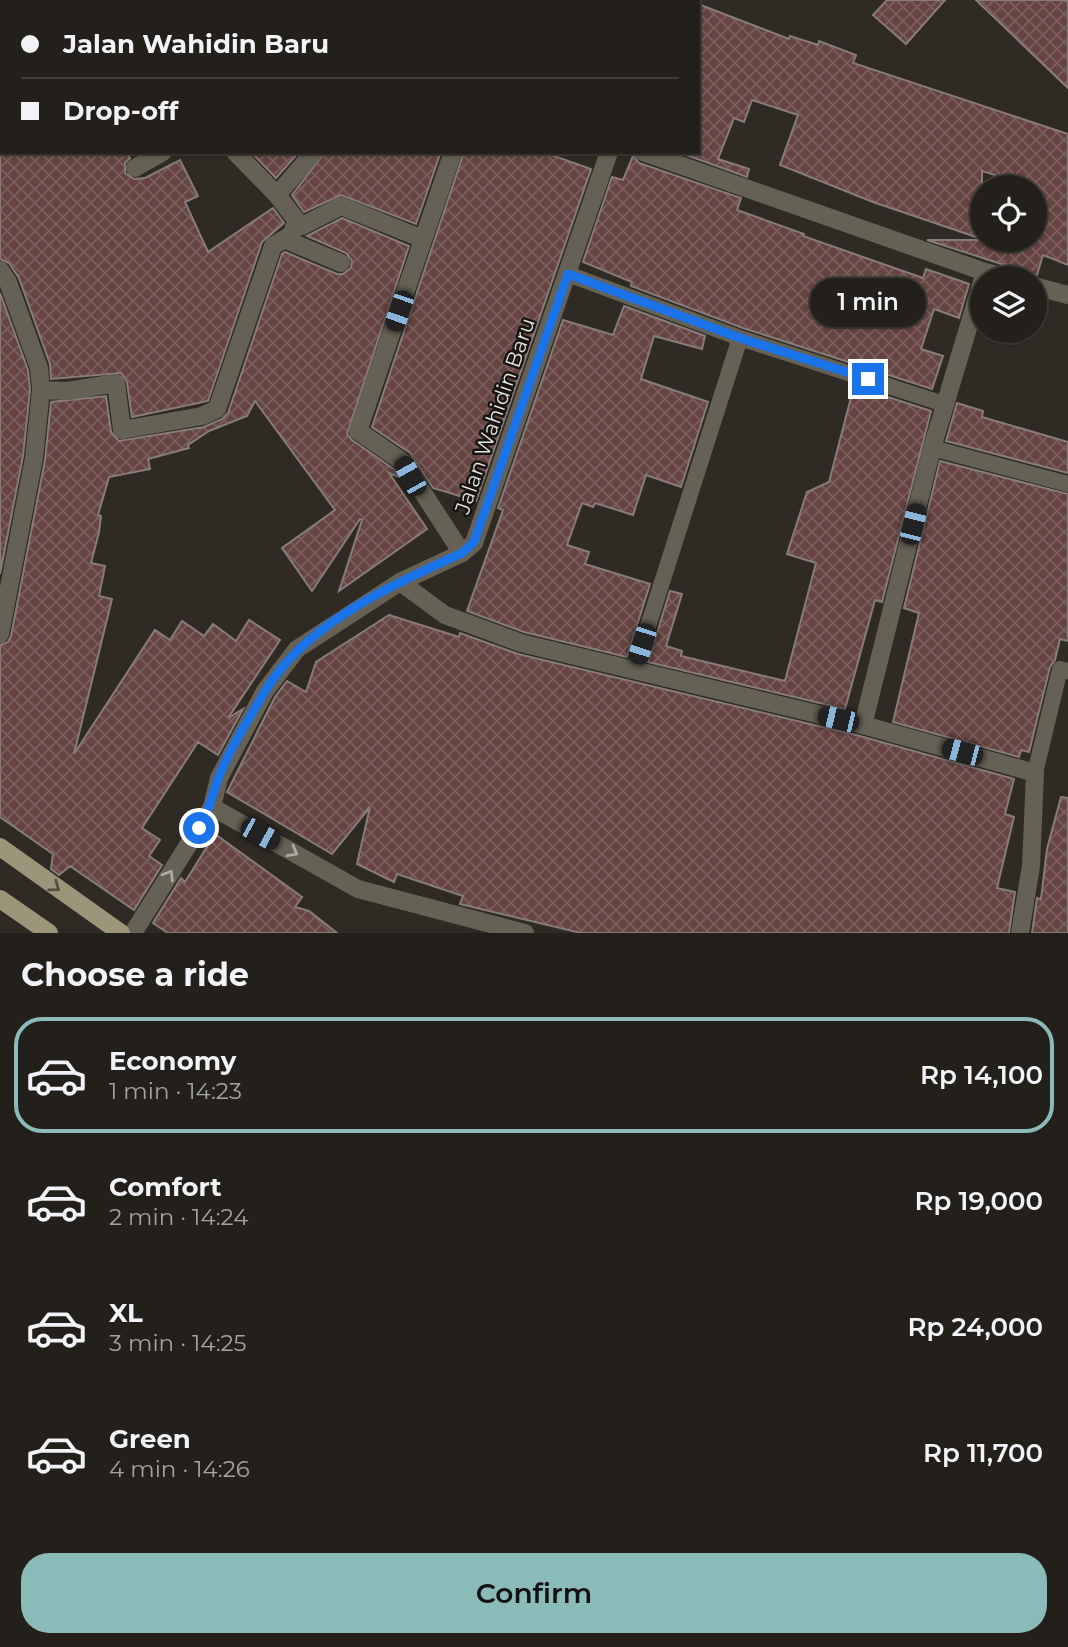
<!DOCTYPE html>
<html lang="en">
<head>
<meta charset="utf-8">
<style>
	:root { --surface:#23201b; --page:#2f2d28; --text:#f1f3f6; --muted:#a3a3a3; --line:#403e3a; --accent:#8bbbb9 }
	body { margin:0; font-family:Montserrat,sans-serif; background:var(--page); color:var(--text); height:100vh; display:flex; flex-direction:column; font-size:26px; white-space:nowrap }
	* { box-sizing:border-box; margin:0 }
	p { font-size:23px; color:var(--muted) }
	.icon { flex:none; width:38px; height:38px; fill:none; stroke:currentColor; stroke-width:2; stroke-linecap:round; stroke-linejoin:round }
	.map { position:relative; height:933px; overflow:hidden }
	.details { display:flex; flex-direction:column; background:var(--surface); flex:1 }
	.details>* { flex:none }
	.top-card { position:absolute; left:0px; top:0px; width:700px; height:154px; box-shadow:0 2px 5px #0004,0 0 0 2px var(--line); display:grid; align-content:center; height:154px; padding:0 21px; background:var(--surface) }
	.fabs { position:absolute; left:970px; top:175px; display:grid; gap:14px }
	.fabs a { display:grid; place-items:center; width:77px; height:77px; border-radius:50%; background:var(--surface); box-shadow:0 2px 5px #0004,0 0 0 2px var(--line); font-size:35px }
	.end { position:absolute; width:32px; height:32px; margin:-16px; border:9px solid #1a73e8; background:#fff; box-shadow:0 0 0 4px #fff }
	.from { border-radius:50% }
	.bubble { position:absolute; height:49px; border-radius:24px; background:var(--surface); box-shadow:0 2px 5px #0004,0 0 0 2px var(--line); font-size:23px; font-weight:600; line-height:49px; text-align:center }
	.car { position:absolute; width:21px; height:42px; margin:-21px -10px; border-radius:9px; box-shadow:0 0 5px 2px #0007; background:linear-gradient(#222 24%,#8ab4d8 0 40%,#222 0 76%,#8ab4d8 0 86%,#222 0) }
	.top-card b { display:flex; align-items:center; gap:24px; height:66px; font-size:26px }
	.top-card b+b { border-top:2px solid var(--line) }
	.top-card i { width:18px; height:18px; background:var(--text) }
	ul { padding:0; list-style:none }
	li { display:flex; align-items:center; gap:21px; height:116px; margin:0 14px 10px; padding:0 7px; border:4px solid transparent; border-radius:28px }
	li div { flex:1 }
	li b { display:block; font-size:26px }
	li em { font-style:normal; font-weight:600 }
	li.active { border-color:var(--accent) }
	li>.icon { width:63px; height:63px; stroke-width:1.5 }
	h2 { padding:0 21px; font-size:32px; line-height:84px }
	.action { display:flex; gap:14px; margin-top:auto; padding:14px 21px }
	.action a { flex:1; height:80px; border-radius:28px; background:var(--accent); color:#111; font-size:28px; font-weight:600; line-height:80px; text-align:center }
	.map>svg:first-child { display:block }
</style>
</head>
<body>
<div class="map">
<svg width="1068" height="933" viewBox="0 0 1068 933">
	<defs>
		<pattern id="building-cross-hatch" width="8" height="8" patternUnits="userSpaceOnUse" patternTransform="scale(1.75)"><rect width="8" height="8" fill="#654441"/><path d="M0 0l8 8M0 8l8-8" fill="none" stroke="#7b5f5c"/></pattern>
	</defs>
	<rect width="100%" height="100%" fill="#2f2b24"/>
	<path fill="url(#building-cross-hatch)" stroke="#887c7b" stroke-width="2" d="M887,0H945L906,44L873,15Z
		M976,0H1068V88Z
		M698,4L789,39L790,36L818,45L819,41L856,55L853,63L1068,134V265L1043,255L1037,275L1026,278L1011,267L927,240H1034V187L982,171V239L873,202L780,165L798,115L752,100L744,122L734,118L718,159L749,169L747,177L678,152H698Z
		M0,152H126L130,158L125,163V173L134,179L145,178L180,160L198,196L185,202L208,252L273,208L284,223L262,242L208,401L132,417L127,382L121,373L51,379L50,364L19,278L9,263L0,259Z
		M251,152H299L276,178Z
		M325,152L440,154L416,224L341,195L304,212L292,195Z
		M464,152H543L591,169L476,501L433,488L410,453L372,427Z
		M633,156L639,163L741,198L737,210L804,234L803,236L923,278L926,269L969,284L959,318L934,309L921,349L943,356L932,389L743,328L631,286L632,282L583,262L612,177L623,180Z
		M342,218L409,246L347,434L352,440L395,470L399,477L389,473L427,529L339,591L362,520L360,519L312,591L282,548L335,510L255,401L247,416L209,431L188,445L189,448L148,459L150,469L109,477L98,515L101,516L99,532L91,563L105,566L99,596L112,599L74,754L155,630L170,640L182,621L204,636L213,624L236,641L249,620L280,640L228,718L243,709L218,755L198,742L142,828L160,840L149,856L162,865L134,910L70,866L59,875L51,869L53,854L0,817V645L8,642L11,636L45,460L51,402L106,396L111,432L119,441L204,427L222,419L228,413L282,254L285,252L337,274H343L351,268L352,261L346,253L307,236Z
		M0,293L28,370L30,390L23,456L0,574Z
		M624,306L705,336L702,349L654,336L641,379L708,402L681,487L646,475L633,515L595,503L593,507L582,503L567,545L589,552L585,564L650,584L627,657L524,632L467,611L503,510L498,508L563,320L613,335Z
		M854,386L931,411L882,602L875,600L845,709L648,662L670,591L682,594L666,646L682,651L681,656L785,681L816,563L787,554L807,492L829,482Z
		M957,403L983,411L982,417L1068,442V473L946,441Z
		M940,461L1068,494V641L1060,639L1055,660L1050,667L1029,752L1021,750L1019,757L893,722L919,613L904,608Z
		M389,615L459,637L460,633L518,654L860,736L1014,779L1005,814L1014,817L997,888L1015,892L1009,933H581L460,904L463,896L397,874L394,882L357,864L370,807L332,854L227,792L275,697L287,681L306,692L316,662Z
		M1061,797L1068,798V933H1032L1037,898L1041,899L1047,849Z
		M215,834L302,897L295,907L309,911L337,933H168L153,923L181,878L185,882Z"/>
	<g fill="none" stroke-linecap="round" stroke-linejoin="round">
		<path stroke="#656154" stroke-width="16" d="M568,274L740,338
			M932,448L1068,484
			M634,670L740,338L944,404
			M1035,773L1060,669L1068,671"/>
		<path stroke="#656154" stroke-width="18" d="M359,0L360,2
			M169,2L171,0
			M0,30L2,32
			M235,152L277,195L314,152
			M453,152L358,431L403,462L462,553
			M643,152L985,272
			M135,168L163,152
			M297,221L302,226L341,206L423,239
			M284,239L341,263
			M0,270L8,282L39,368L41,390L34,458L0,634
			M983,278L985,272L1008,278
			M1034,286L1068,295
			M41,390L68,391L116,383L122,430L202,416L217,409L273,246L291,235L297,221L277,195
			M400,582L445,615L521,643L863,725L1035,773L1031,866L1020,933
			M863,725L932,448L982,282
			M212,807L358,889L525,933"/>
		<path stroke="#656154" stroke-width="18" d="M409,0V2
			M133,933L212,807L219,778L265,691L297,649L400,582L462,553L474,543L609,152"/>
		<path stroke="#9d957a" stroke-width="18" d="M0,847L121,933
			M0,899L49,933"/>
	</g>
	<defs><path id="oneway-chevron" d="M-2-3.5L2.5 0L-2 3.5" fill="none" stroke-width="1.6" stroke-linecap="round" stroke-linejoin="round" transform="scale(1.75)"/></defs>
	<g stroke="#aca9a0">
		<use href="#oneway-chevron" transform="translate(293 852) rotate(29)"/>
		<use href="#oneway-chevron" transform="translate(169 875) rotate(-58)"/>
	</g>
	<use stroke="#534e40" href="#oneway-chevron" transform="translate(55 887) rotate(36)"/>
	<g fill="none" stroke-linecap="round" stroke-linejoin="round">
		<path stroke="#1a73e8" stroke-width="9" d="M199,828C210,810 211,798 218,779C229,750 248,720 264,693C305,623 391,586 462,553L474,542L568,274L740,338L868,379"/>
	</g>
	<g text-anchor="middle" stroke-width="5" stroke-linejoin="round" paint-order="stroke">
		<g font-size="21" fill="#e6e4df" stroke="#161411">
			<text transform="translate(495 416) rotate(-71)" y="7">Jalan Wahidin Baru</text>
		</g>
	</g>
</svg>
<div class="fabs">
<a><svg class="icon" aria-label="locate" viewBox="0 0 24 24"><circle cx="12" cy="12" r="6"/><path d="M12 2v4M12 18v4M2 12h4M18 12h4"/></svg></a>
<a><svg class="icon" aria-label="layers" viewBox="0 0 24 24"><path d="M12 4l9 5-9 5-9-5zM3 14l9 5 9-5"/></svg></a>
</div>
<i class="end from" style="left:199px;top:828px"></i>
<i class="end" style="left:868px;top:379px"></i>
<div class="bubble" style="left:810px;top:278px;width:116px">1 min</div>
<i class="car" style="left:399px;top:311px;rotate:199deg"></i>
<i class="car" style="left:410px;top:476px;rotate:331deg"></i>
<i class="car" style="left:913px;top:524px;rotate:14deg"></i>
<i class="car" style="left:642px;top:644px;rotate:198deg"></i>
<i class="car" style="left:838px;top:719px;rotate:283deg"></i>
<i class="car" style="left:962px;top:752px;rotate:285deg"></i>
<i class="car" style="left:260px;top:834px;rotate:119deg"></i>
<div class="top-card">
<b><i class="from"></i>Jalan Wahidin Baru</b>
<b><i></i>Drop-off</b>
</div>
</div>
<section class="details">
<h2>Choose a ride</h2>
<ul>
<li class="active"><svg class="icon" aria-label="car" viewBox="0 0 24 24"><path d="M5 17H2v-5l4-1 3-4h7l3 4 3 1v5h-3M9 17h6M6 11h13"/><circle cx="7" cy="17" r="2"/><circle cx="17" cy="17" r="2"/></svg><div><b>Economy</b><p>1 min · 14:23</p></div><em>Rp 14,100</em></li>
<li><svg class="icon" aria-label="car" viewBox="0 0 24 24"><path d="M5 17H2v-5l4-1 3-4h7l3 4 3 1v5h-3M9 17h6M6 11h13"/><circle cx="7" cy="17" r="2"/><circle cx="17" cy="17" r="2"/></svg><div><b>Comfort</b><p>2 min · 14:24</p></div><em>Rp 19,000</em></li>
<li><svg class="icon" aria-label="car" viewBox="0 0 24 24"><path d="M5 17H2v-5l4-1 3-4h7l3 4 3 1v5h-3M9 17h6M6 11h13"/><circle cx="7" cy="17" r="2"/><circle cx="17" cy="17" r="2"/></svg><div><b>XL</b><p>3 min · 14:25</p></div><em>Rp 24,000</em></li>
<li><svg class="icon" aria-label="car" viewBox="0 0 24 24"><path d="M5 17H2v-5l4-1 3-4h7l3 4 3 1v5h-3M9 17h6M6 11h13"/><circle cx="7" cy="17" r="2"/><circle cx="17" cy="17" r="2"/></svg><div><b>Green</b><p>4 min · 14:26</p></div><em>Rp 11,700</em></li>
</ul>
<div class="action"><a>Confirm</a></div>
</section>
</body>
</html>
